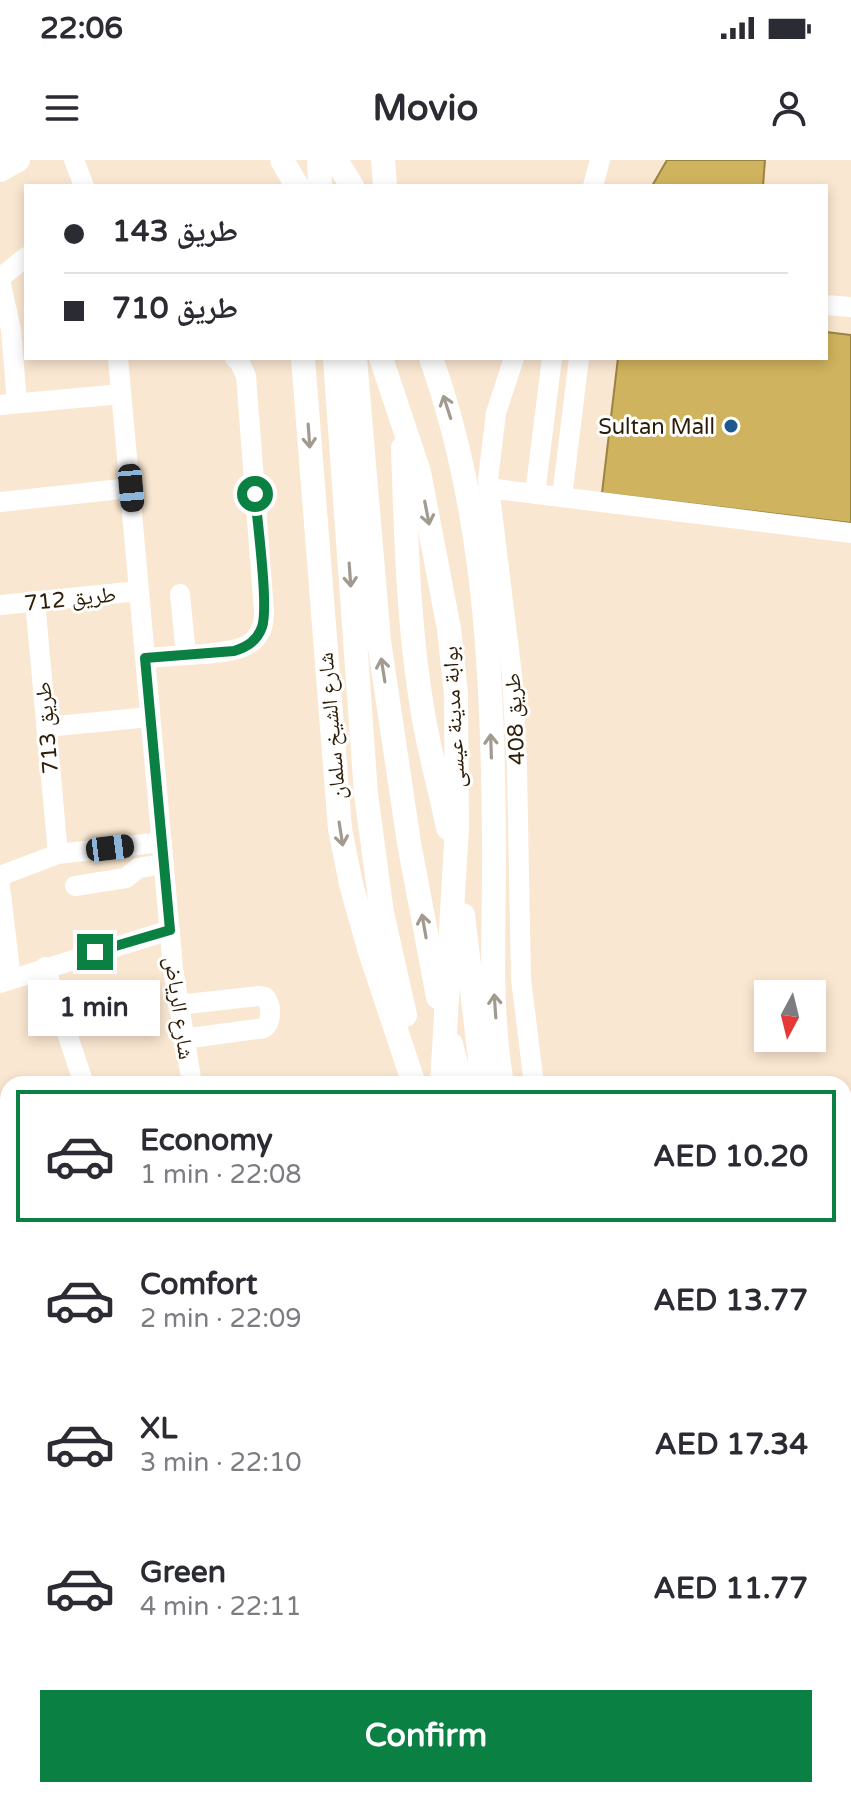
<!DOCTYPE html>
<html lang="en">
<head>
<meta charset="utf-8">
<style>
	:root { --surface:#fff; --page:#f7f7f7; --text:#2b2b33; --muted:#7c7c81; --line:#e1e1e2; --accent:#0b8043 }
	body { margin:0; font-family:"Varela Round","Noto Naskh Arabic",sans-serif; background:var(--page); color:var(--text); height:100vh; display:flex; flex-direction:column; font-size:30px; white-space:nowrap }
	* { box-sizing:border-box; margin:0 }
	p { font-size:26px; color:var(--muted) }
	.icon { flex:none; width:44px; height:44px; fill:none; stroke:currentColor; stroke-width:2; stroke-linecap:round; stroke-linejoin:round }
	.map { position:relative; flex:1; overflow:hidden }
	.drawer { position:absolute; left:0px; top:916px; width:852px; height:722px; display:flex; flex-direction:column; background:var(--surface); border-radius:24px 24px 0 0; box-shadow:0 4px 12px #0003 }
	.drawer>* { flex:none }
	.guide { position:absolute; left:24px; top:24px; width:804px; height:176px; border-radius:0px; box-shadow:0 4px 12px #0003; display:grid; align-content:center; height:176px; padding:0 40px; background:var(--surface) }
	.needle { width:52px; rotate:187deg }
	.fabs { position:absolute; left:754px; top:820px; display:grid; gap:16px }
	.fabs a { display:grid; place-items:center; width:72px; height:72px; border-radius:0px; background:var(--surface); box-shadow:0 4px 12px #0003; font-size:40px }
	.end { position:absolute; width:36px; height:36px; margin:-18px; border:10px solid #0b8043; background:#fff; box-shadow:0 0 0 4px #fff }
	.from { border-radius:50% }
	.bubble { position:absolute; height:56px; border-radius:0px; background:var(--surface); box-shadow:0 4px 12px #0003; font-size:26px; font-weight:800; line-height:56px; text-align:center }
	.car { position:absolute; width:24px; height:48px; margin:-24px -12px; border-radius:10px; box-shadow:0 0 6px 2px #0007; background:linear-gradient(#222 24%,#8ab4d8 0 40%,#222 0 76%,#8ab4d8 0 86%,#222 0) }
	.guide b { display:flex; align-items:center; gap:28px; height:76px; font-size:30px }
	.guide b+b { border-top:2px solid var(--line) }
	.guide i { width:20px; height:20px; background:var(--text) }
	ul { padding:14px 0 0; list-style:none }
	li { display:flex; align-items:center; gap:24px; height:132px; margin:0 16px 12px; padding:0 24px; border:4px solid transparent; border-radius:0px }
	li div { flex:1 }
	li b { display:block; font-size:30px }
	li em { font-style:normal; font-weight:800 }
	li.active { border-color:var(--accent) }
	li>.icon { width:72px; height:72px; stroke-width:1.5 }
	.cta { display:flex; gap:16px; margin-top:auto; padding:16px 40px }
	.cta a { flex:1; height:92px; border-radius:0px; background:var(--accent); color:#fff; font-size:32px; font-weight:800; line-height:92px; text-align:center }
	.status { display:flex; justify-content:space-between; align-items:center; height:56px; padding:0 40px; background:var(--surface); direction:ltr }
	.status svg { height:22px; fill:currentColor }
	header { display:flex; justify-content:space-between; align-items:center; height:104px; padding:0 40px; background:var(--surface); font-size:36px; font-weight:800 }
	.map>svg:first-child { display:block }
</style>
</head>
<body>
<div class="status"><b>22:06</b><svg viewBox="0 0 49 12"><path d="M0 12V9h3v3zM5 12V6h3v6zM10 12V3h3v9zM15 12V0h3v12zM26 1h20v11H26zM47 4h2v5h-2z"/></svg></div>
<header><svg class="icon" aria-label="menu" viewBox="0 0 24 24"><path d="M4 6h16M4 12h16M4 18h16"/></svg>Movio<svg class="icon" aria-label="person" viewBox="0 0 24 24"><circle cx="12" cy="8" r="4"/><path d="M4 21q1-7 8-7t8 7"/></svg></header>
<div class="map">
<svg width="851" height="1637" viewBox="0 0 851 1637">
	<rect width="100%" height="100%" fill="#fae7d1"/>
	<path fill="#d0b35e" stroke="#9a8443" stroke-width="2" d="M667,0H765L763,26H652Z
		M826,172L851,175V363L602,333L618,198H826Z"/>
	<g fill="none" stroke-linecap="round" stroke-linejoin="round">
		<path stroke="#fff" stroke-width="20" d="M74,0L84,26
			M593,26L600,0
			M0,118L26,97
			M0,120L11,170L17,243
			M826,145L851,147
			M118,198L173,808L192,924
			M514,198L496,253L488,319L512,515L517,608L521,819L534,924
			M0,245L121,234
			M488,328L851,373
			M535,334L552,198
			M562,337L579,198
			M0,342L131,328
			M180,434L186,495
			M35,441L58,694
			M0,445L139,431
			M145,498C164,497 184,495 204,494C233,491 265,490 264,451L246,216L239,201L235,198
			M46,567L150,557
			M0,716L58,694L162,682
			M0,726L11,819
			M75,726L126,718L138,708L164,704
			M45,807L84,924
			M0,823L170,770
			M178,845L258,836L265,837C272,845 272,862 264,868L183,879
			M0,981L6,1000
			M4,1108L8,1120
			M0,1217L8,1214
			M0,1258L8,1282L0,1285
			M0,1394L8,1391
			M380,1630L381,1637
			M420,1630L422,1637
			M720,1630L722,1637
			M117,1637L138,1630"/>
		<path stroke="#fff" stroke-width="24" d="M282,0L297,26
			M319,0L320,26
			M336,0L352,26
			M383,0L385,26
			M0,10L18,0
			M303,198L340,669L351,724L370,792L414,924
			M335,198L366,634L382,753L405,855
			M355,198L379,481L409,683L438,837
			M381,198L419,312L449,469L456,534L457,667L442,924
			M431,198C486,353 493,519 494,682C495,762 488,844 502,924
			M403,288C406,375 408,462 422,547C428,588 440,627 448,668
			M463,755L483,924
			M451,884L461,924
			M602,1630L605,1637
			M630,1630L632,1637
			M661,1630L663,1637"/>
	</g>
	<defs><path id="oneway-shaft" d="M-6 0H5M1.5-3L5.5 0L1.5 3" fill="none" stroke-width="1.6" stroke-linecap="round" stroke-linejoin="round" transform="scale(2)"/></defs>
	<g stroke="#a19a8f">
		<use href="#oneway-shaft" transform="translate(447 247) rotate(-108)"/>
		<use href="#oneway-shaft" transform="translate(309 276) rotate(86)"/>
		<use href="#oneway-shaft" transform="translate(427 353) rotate(79)"/>
		<use href="#oneway-shaft" transform="translate(350 415) rotate(86)"/>
		<use href="#oneway-shaft" transform="translate(383 510) rotate(-99)"/>
		<use href="#oneway-shaft" transform="translate(491 586) rotate(-92)"/>
		<use href="#oneway-shaft" transform="translate(341 674) rotate(81)"/>
		<use href="#oneway-shaft" transform="translate(424 766) rotate(-100)"/>
		<use href="#oneway-shaft" transform="translate(495 846) rotate(-94)"/>
	</g>
	<g fill="none" stroke-linecap="round" stroke-linejoin="round">
		<path stroke="#0b8043" stroke-width="10" d="M95,792L170,770L145,498L234,491C247,487 257,481 262,467C269,447 257,360 255,334"/>
	</g>
	<circle fill="#1f5890" stroke="#fff" stroke-width="3" cx="731" cy="266" r="8"/>
	<g text-anchor="middle" stroke-width="6" stroke-linejoin="round" paint-order="stroke">
		<g font-size="22" fill="#2f1e07" stroke="#fff" text-anchor="end">
			<text x="715" y="274">Sultan Mall</text>
		</g>
		<g font-size="22" fill="#2f1e07" stroke="#fff">
			<text transform="translate(70 438) rotate(-6)" y="8">طريق 712</text>
			<text transform="translate(453 557) rotate(-93)" y="8">بوابة مدينة عيسى</text>
			<text transform="translate(514 559) rotate(-93)" y="8">طريق 408</text>
			<text transform="translate(331 566) rotate(-95)" y="8">شارع الشيخ سلمان</text>
			<text transform="translate(46 568) rotate(-95)" y="8">طريق 713</text>
			<text transform="translate(180 848) rotate(82)" y="8">شارع الرياض</text>
		</g>
	</g>
</svg>
<div class="fabs">
<a><svg class="needle" viewBox="-14 -14 28 28"><path d="M0-13l5 13h-10z" fill="#e53935"/><path d="M0 13l5-13h-10z" fill="#7c7c81"/></svg></a>
</div>
<i class="end from" style="left:255px;top:334px"></i>
<i class="end" style="left:95px;top:792px"></i>
<div class="bubble" style="left:28px;top:820px;width:132px">1 min</div>
<i class="car" style="left:131px;top:328px;rotate:175deg"></i>
<i class="car" style="left:110px;top:688px;rotate:83deg"></i>
<div class="guide">
<b><i class="from"></i>طريق 143</b>
<b><i></i>طريق 710</b>
</div>
<section class="drawer">
<ul>
<li class="active"><svg class="icon" aria-label="car" viewBox="0 0 24 24"><path d="M5 17H2v-5l4-1 3-4h7l3 4 3 1v5h-3M9 17h6M6 11h13"/><circle cx="7" cy="17" r="2"/><circle cx="17" cy="17" r="2"/></svg><div><b>Economy</b><p>1 min · 22:08</p></div><em>AED 10.20</em></li>
<li><svg class="icon" aria-label="car" viewBox="0 0 24 24"><path d="M5 17H2v-5l4-1 3-4h7l3 4 3 1v5h-3M9 17h6M6 11h13"/><circle cx="7" cy="17" r="2"/><circle cx="17" cy="17" r="2"/></svg><div><b>Comfort</b><p>2 min · 22:09</p></div><em>AED 13.77</em></li>
<li><svg class="icon" aria-label="car" viewBox="0 0 24 24"><path d="M5 17H2v-5l4-1 3-4h7l3 4 3 1v5h-3M9 17h6M6 11h13"/><circle cx="7" cy="17" r="2"/><circle cx="17" cy="17" r="2"/></svg><div><b>XL</b><p>3 min · 22:10</p></div><em>AED 17.34</em></li>
<li><svg class="icon" aria-label="car" viewBox="0 0 24 24"><path d="M5 17H2v-5l4-1 3-4h7l3 4 3 1v5h-3M9 17h6M6 11h13"/><circle cx="7" cy="17" r="2"/><circle cx="17" cy="17" r="2"/></svg><div><b>Green</b><p>4 min · 22:11</p></div><em>AED 11.77</em></li>
</ul>
<div class="cta"><a>Confirm</a></div>
</section>
</div>
</body>
</html>
